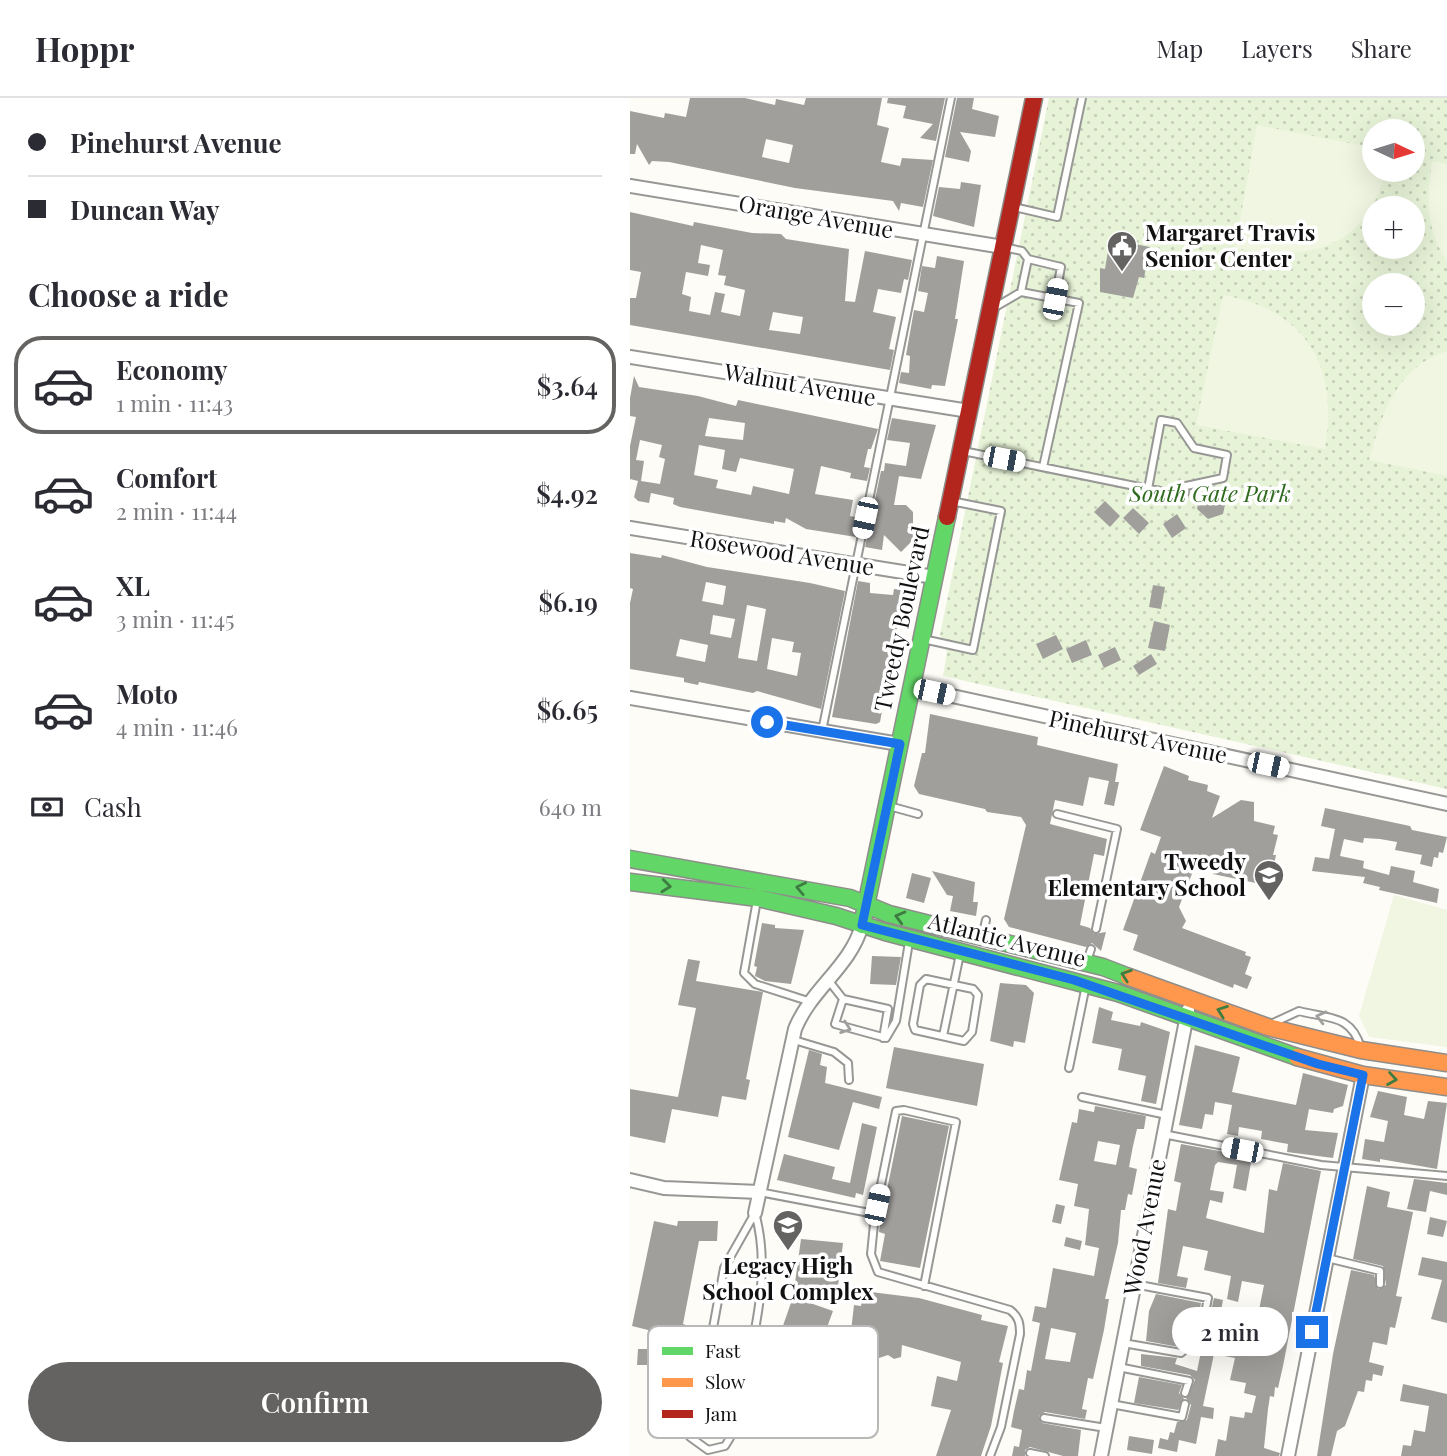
<!DOCTYPE html>
<html lang="en">
<head>
<meta charset="utf-8">
<style>
	:root { --surface:#fff; --page:#f7f7f7; --text:#2b2b33; --muted:#7c7c81; --line:#e1e1e2; --accent:#646362 }
	body { margin:0; font-family:"Playfair Display",serif; background:var(--page); color:var(--text); height:100vh; display:flex; flex-direction:column; font-size:26px; white-space:nowrap }
	* { box-sizing:border-box; margin:0 }
	p { font-size:23px; color:var(--muted) }
	.icon { flex:none; width:38px; height:38px; fill:none; stroke:currentColor; stroke-width:2; stroke-linecap:round; stroke-linejoin:round }
	.map { position:relative; flex:1; overflow:hidden }
	.panel { display:flex; flex-direction:column; background:var(--surface); width:630px }
	.panel>* { flex:none }
	.guide { display:grid; align-content:center; height:154px; padding:0 28px; background:var(--surface) }
	.needle { width:46px; rotate:94deg }
	.buttons { position:absolute; left:732px; top:21px; display:grid; gap:14px }
	.buttons a { display:grid; place-items:center; width:63px; height:63px; border-radius:50%; background:var(--surface); box-shadow:0 7px 28px #0002; font-size:35px }
	.end { position:absolute; width:32px; height:32px; margin:-16px; border:9px solid #1a73e8; background:#fff; box-shadow:0 0 0 4px #fff }
	.from { border-radius:50% }
	.bubble { position:absolute; height:49px; border-radius:24px; background:var(--surface); box-shadow:0 7px 28px #0002; font-size:23px; font-weight:600; line-height:49px; text-align:center }
	.car { position:absolute; width:21px; height:42px; margin:-21px -10px; border-radius:9px; box-shadow:0 0 5px 2px #0007; background:linear-gradient(#fff 24%,#345 0 40%,#fff 0 76%,#345 0 86%,#fff 0) }
	.guide b { display:flex; align-items:center; gap:24px; height:66px; font-size:26px }
	.guide b+b { border-top:2px solid var(--line) }
	.guide i { width:18px; height:18px; background:var(--text) }
	ul { padding:0; list-style:none }
	li { display:flex; align-items:center; gap:21px; height:98px; margin:0 14px 10px; padding:0 14px; border:4px solid transparent; border-radius:28px }
	li div { flex:1 }
	li b { display:block; font-size:26px }
	li em { font-style:normal; font-weight:600 }
	li.selected { border-color:var(--accent) }
	li>.icon { width:63px; height:63px; stroke-width:1.5 }
	h2 { padding:0 28px; font-size:32px; line-height:84px }
	.pay { display:flex; align-items:center; gap:18px; height:77px; padding:0 28px; font-size:26px }
	.pay p { margin-inline-start:auto }
	.cta { display:flex; gap:14px; margin-top:auto; padding:14px 28px }
	.cta a { flex:1; height:80px; border-radius:42px; background:var(--accent); color:#fff; font-size:28px; font-weight:600; line-height:80px; text-align:center }
	header { display:flex; align-items:center; gap:42px; box-sizing:border-box; height:98px; padding:0 35px; background:var(--surface); border-bottom:2px solid var(--line) }
	header strong { font-size:33px }
	nav { display:flex; gap:38px; margin-inline-start:auto; font-size:24px }
	main { display:flex; flex:1; min-height:0 }
	.map>svg:first-child { display:block }
</style>
</head>
<body>
<header>
<strong>Hoppr</strong>
<nav><a>Map</a><a>Layers</a><a>Share</a></nav>
</header>
<main>
<section class="panel">
<div class="guide">
<b><i class="from"></i>Pinehurst Avenue</b>
<b><i></i>Duncan Way</b>
</div>
<h2>Choose a ride</h2>
<ul>
<li class="selected"><svg class="icon" aria-label="car" viewBox="0 0 24 24"><path d="M5 17H2v-5l4-1 3-4h7l3 4 3 1v5h-3M9 17h6M6 11h13"/><circle cx="7" cy="17" r="2"/><circle cx="17" cy="17" r="2"/></svg><div><b>Economy</b><p>1 min · 11:43</p></div><em>$3.64</em></li>
<li><svg class="icon" aria-label="car" viewBox="0 0 24 24"><path d="M5 17H2v-5l4-1 3-4h7l3 4 3 1v5h-3M9 17h6M6 11h13"/><circle cx="7" cy="17" r="2"/><circle cx="17" cy="17" r="2"/></svg><div><b>Comfort</b><p>2 min · 11:44</p></div><em>$4.92</em></li>
<li><svg class="icon" aria-label="car" viewBox="0 0 24 24"><path d="M5 17H2v-5l4-1 3-4h7l3 4 3 1v5h-3M9 17h6M6 11h13"/><circle cx="7" cy="17" r="2"/><circle cx="17" cy="17" r="2"/></svg><div><b>XL</b><p>3 min · 11:45</p></div><em>$6.19</em></li>
<li><svg class="icon" aria-label="car" viewBox="0 0 24 24"><path d="M5 17H2v-5l4-1 3-4h7l3 4 3 1v5h-3M9 17h6M6 11h13"/><circle cx="7" cy="17" r="2"/><circle cx="17" cy="17" r="2"/></svg><div><b>Moto</b><p>4 min · 11:46</p></div><em>$6.65</em></li>
</ul>
<div class="pay"><svg class="icon" aria-label="cash" viewBox="0 0 24 24"><path d="M3 7h18v10H3z"/><circle cx="12" cy="12" r="2"/></svg>Cash<p>640 m</p></div>
<div class="cta"><a>Confirm</a></div>
</section>
<div class="map">
<svg width="817" height="1358" viewBox="0 0 817 1358">
	<defs>
		<pattern id="park-dots" width="8" height="8" patternUnits="userSpaceOnUse" patternTransform="scale(1.75)"><rect width="8" height="8" fill="#e7f3d7"/><path d="M2 2h.1M6 6h.1" fill="none" stroke="#c5cfb8" stroke-width="1.8" stroke-linecap="round"/></pattern>
	</defs>
	<rect width="100%" height="100%" fill="#fdfcf7"/>
	<path fill="url(#park-dots)" fill-rule="evenodd" d="M419,0H817V691L313,578L317,554L310,537ZM744,33H782V72H744ZM744,110H782V149H744ZM744,187H782V226H744Z"/>
	<path fill="#f0f6e1" d="M627,27L744,50V72H755C740,151 674,165 605,150Z
		M802,63L817,66V163C795,132 797,99 802,63Z
		M593,197C678,212 709,270 695,351L566,327Z
		M817,253V378L739,362C752,316 766,269 817,253Z
		M764,797L817,812V949L739,939L729,918Z"/>
	<path fill="#a19f9c" fill-rule="evenodd" d="M60,0H115L145,7L146,1L174,7L176,0H252L247,27L259,30L251,64L270,68L272,60L303,62L293,109L271,105L269,113L263,103L165,90L39,64L22,63L19,67L7,46L5,56H0V13L34,20L35,15L56,19ZM136,41L163,47L159,65L132,59Z
		M258,0H315L306,43L290,40L303,26L273,20L276,8L257,5Z
		M327,0H344L342,11L369,18L365,39L330,34L341,53L339,64L315,59Z
		M331,84L351,87L344,129L303,118L309,89L330,91Z
		M0,114L63,128L64,124L122,135L151,136L156,141L219,151L215,203L225,204L235,153L282,162L278,182L274,181L271,195L248,191L243,214L266,219L259,251L264,252L260,272L0,227V200H6L11,174L0,172ZM71,147L93,152L88,177L96,178L94,187L115,192L110,218L91,214L95,196L85,194L80,217L59,213L61,199L52,196L56,174L78,178L80,167L68,165ZM143,214L173,219L170,236L139,232Z
		M480,141L520,149L514,180L509,179L503,200L470,194V170L475,171Z
		M307,158L334,163L325,221H328L315,288L302,287L301,291L269,285L271,274L279,275L280,258L276,257L284,212L294,214L298,195L288,193L292,168L305,170Z
		M4,278L9,289L68,298L106,308L108,302L248,331L241,351H238L234,369L240,370L237,383L220,380L221,375L191,368L185,396L223,402L220,418L230,420L226,439L176,431L156,420L155,425L144,423V426L50,409L43,406L44,400L21,395L19,405L8,403L4,399L8,383L0,381V348L6,319L0,318V300ZM79,320L115,325L113,342L75,338ZM10,342L32,347L29,359L35,361L30,386L11,383L14,363L6,362ZM69,347L95,352L92,371L106,374L110,360L164,371L159,396L123,388L121,397L86,390L88,382L64,377Z
		M262,320L306,327L291,381L269,378L264,407H276L283,414V436L286,439L271,454L254,437L252,452L235,449L251,373H254L255,365L276,368L280,345L257,342Z
		M585,392L596,402L593,416L578,421L567,411L570,396Z
		M475,403L490,418L480,429L464,414Z
		M503,410L519,425L509,436L493,420Z
		M547,416L556,430L542,440L533,426Z
		M0,455L31,460L32,457L77,469L180,485L215,493L191,611L127,593L123,595L69,584L68,587L54,584V580L0,571V505L3,491L0,490ZM76,484L96,488L93,507L72,503ZM117,507L136,511L127,563L108,560ZM83,517L105,521L101,540L80,536ZM142,540L164,544L162,554L171,555L167,578L137,571ZM50,541L78,547L75,564L46,558Z
		M228,483L240,485V495L263,497L264,491L274,492L250,624L246,626L202,619Z
		M523,487L535,489L531,511L519,509Z
		M524,523L540,527L535,553L518,550Z
		M426,537L433,551L413,561L406,546Z
		M456,542L462,557L442,565L436,551Z
		M485,549L491,562L474,570L468,557Z
		M521,556L527,566L509,577L503,568Z
		M300,616L408,639L407,647L488,666L485,684H489L484,708L474,706L479,683L459,679L453,708L425,702L420,726L477,741L474,758L464,756L450,827L460,830L464,836L476,834L471,853L462,845L456,849L379,829L374,821L396,727L391,719L357,714L355,711L289,696L284,688L292,655H295Z
		M534,668L559,678L558,682L578,687L577,693L590,698L582,720L611,702L624,704V723L645,728L643,736L648,737L643,757H646L640,788L583,776L584,773L565,768L549,809L556,823L552,830L616,854L615,857L621,859L615,876L622,879L617,891L604,886L603,890L503,852L508,837L493,832L521,754L525,756L531,739L510,732Z
		M695,710L780,728L782,732L817,739L813,755L809,754L808,760L804,759L802,769L790,766L792,757L765,752L767,744L750,741L734,740L733,745L714,741L710,758L734,763L733,770L759,777L761,768L785,773L783,784L809,791L807,805L749,792L750,789L733,785L735,779L682,773L685,759L699,761L705,731L691,728Z
		M302,773L345,784L343,804H348L346,818L320,813L323,798L317,797Z
		M282,775L301,780L294,805L276,800Z
		M132,825L145,827V830L174,832L161,886L135,883L125,878L127,869L124,868Z
		M242,858L271,859L266,887L240,886Z
		M58,861L70,863L66,883L133,894L116,981L120,982L116,1002L92,998L88,1019L42,1011L35,1045L0,1038V991L48,999L66,910L48,907Z
		M370,885L396,887L404,895L395,945L384,943L383,949L360,943Z
		M469,909L483,914L481,922L510,928L511,924L540,934L526,1006L511,1003L516,978L488,972L492,951L462,945Z
		M565,947L610,959L602,994L666,1007L673,975L718,987L713,1008L704,1011L703,1015L679,1011L675,1032L708,1035L703,1060L657,1054L658,1046L631,1041L632,1033L609,1029L608,1038L597,1036L602,1007L585,1004L583,1017L575,1016L572,1031L549,1027Z
		M264,949L354,966L347,1008L256,990Z
		M179,952L192,956L190,967L197,969L195,985L252,999L249,1011L223,1004L209,1052L158,1039Z
		M748,993L777,999L774,1017L794,1021L798,1003L817,1005L807,1071L750,1061V1064L732,1061L735,1041L754,1044L758,1023L740,1019Z
		M465,1008L516,1018L514,1031H507L503,1048L499,1069L507,1071L502,1097L498,1096L495,1112H491L488,1145L475,1201H479L474,1232L463,1281L458,1280L452,1311L457,1312L455,1321L415,1314L409,1318L412,1325L451,1332L448,1358H433L400,1349L395,1352V1358H382L384,1348L389,1349L392,1332L381,1329L384,1313L389,1291L394,1292L397,1272L401,1273L410,1225L402,1223L405,1208L416,1210L423,1170L464,1178L469,1150L455,1147L459,1111L444,1108L448,1086L429,1082L442,1024L447,1025L449,1011L464,1014ZM468,1043L490,1047L486,1067L464,1063ZM421,1230L446,1235L440,1264L415,1261Z
		M272,1018L319,1028L290,1170L250,1163L255,1136L249,1134L250,1126Z
		M232,1025L247,1029L233,1097L226,1095L225,1100L147,1082L154,1056L205,1069L202,1081L220,1085Z
		M551,1046L622,1059L616,1093L603,1090L607,1067L588,1064L585,1067L580,1092L594,1094L592,1105L580,1102L576,1120L629,1134L634,1135L639,1091L647,1093L653,1065L691,1073L653,1268L648,1290L645,1289L644,1299L640,1298L638,1311L634,1350L650,1355L649,1358H585L588,1341L596,1343L600,1318L614,1320L615,1314L622,1315L626,1298L614,1295L616,1285L600,1282L605,1260L584,1256L573,1308L584,1310L583,1321L571,1319L566,1346L549,1342L547,1354L528,1350L530,1340L538,1342L540,1334L544,1335L547,1324L557,1322L561,1307L556,1300L565,1282L560,1277L511,1268V1256L547,1260L545,1266L567,1273L574,1239L551,1235L549,1249L516,1243L519,1213L526,1196L571,1205L569,1216L575,1221L580,1217L584,1200L593,1202L589,1223L614,1228L617,1215L628,1217L634,1187L612,1183L608,1204L597,1201L601,1178L574,1172L578,1153L553,1148L547,1178L558,1180L556,1190L528,1185L538,1111L546,1113L551,1085L544,1083Z
		M784,1081L817,1085V1097L800,1093L796,1114L777,1111Z
		M737,1088L760,1094L757,1109L783,1114L766,1198L772,1199L765,1230L760,1229L757,1247L743,1244L739,1264L754,1268L752,1278L743,1276L742,1283L736,1282L734,1294L728,1293L715,1328L707,1333L701,1358H687L703,1256L721,1172L744,1177L748,1191L756,1187L753,1168L723,1161Z
		M426,1106L435,1108L431,1126L422,1124Z
		M800,1119L817,1123L813,1139L797,1136Z
		M24,1123L47,1128L48,1123H88L87,1143H69L53,1226L56,1227L52,1241V1267H47V1277H18V1267H7L8,1251H17L18,1232L2,1228Z
		M436,1139L452,1143L450,1152L434,1148Z
		M171,1141L213,1145L207,1197L164,1192Z
		M792,1159L817,1164V1225L801,1221L812,1182L788,1177Z
		M233,1193L289,1200L352,1217L351,1222L378,1228L369,1264L373,1265L361,1328L351,1358H306L321,1312L301,1308L307,1278L327,1283L331,1264L272,1247L271,1259L264,1261L258,1257L249,1260L244,1255L245,1241L227,1239L228,1234L221,1233L224,1207L231,1208Z
		M163,1199L203,1213L184,1265L188,1267L185,1281L199,1283L198,1305L194,1312L175,1308L172,1326L131,1318L141,1262Z
		M509,1279L552,1287L549,1295L554,1301L548,1312L504,1305Z
		M773,1286L817,1296V1358H771L773,1347L781,1348L784,1332L795,1334L799,1308L770,1303Z
		M499,1338L524,1342L522,1356L497,1352Z"/>
	<g fill="none" stroke-linecap="round" stroke-linejoin="round">
		<g stroke="#979795" stroke-width="10">
			<path id="lane" d="M384,109L427,119L452,0
				M373,149L392,153L398,161L431,169L425,201
				M391,194L398,161
				M362,211L391,194L449,205L413,369
				M333,353L554,398L556,388L593,380L597,357L564,350L547,325L531,322L518,391
				M293,541L343,552L371,413L321,403
				M192,633L321,0
				M259,708L288,716
				M427,716L487,731L466,831
				M127,802L114,875L125,886L178,903
				M352,839L356,822
				M457,863L461,851
				M296,881L343,891L348,897L342,934L334,943L285,932L283,926L290,887Z
				M199,883L213,901L258,911L253,940
				M213,901L205,926L256,940L266,923L279,844
				M643,925L669,913C699,921 721,916 731,950
				M313,938L330,856
				M164,942L204,954L218,965L219,982
				M439,970L456,887
				M452,999L537,1017
				M533,1036L691,1067L817,1078
				M129,1094L245,1116L241,1156L248,1174L380,1212C389,1219 390,1225 390,1236L371,1329L360,1358
				M125,1115C144,1180 119,1254 107,1320L103,1335L95,1348L78,1352L60,1339L58,1325L70,1301L94,1170Z
				M245,1116L266,1013L274,1012L326,1024L294,1188
				M697,1160L750,1173V1186
				M504,1186L578,1200L575,1215
				M493,1245L551,1255L558,1249
				M488,1269L559,1283L555,1295
				M481,1306L552,1319L555,1306
				M414,1320L476,1330
				M400,1355L415,1358"/>
		</g>
		<g stroke="#979795" stroke-width="16">
			<path id="street" d="M0,88L373,149
				M0,259L339,313
				M0,430L304,479
				M281,589L817,706
				M0,600L269,646
				M0,1082L34,1090L129,1094
				M125,1115L165,931C181,891 221,868 232,827
				M471,1358L558,912
				M658,1358L733,977"/>
		</g>
		<g stroke="#8e8d8b" stroke-width="19">
			<path id="fast" d="M0,761L220,800L259,816L473,869L499,879
				M0,784L128,800L206,818L255,834L488,895L667,959
				M232,827L317,419"/>
		</g>
		<g stroke="#8e8d8b" stroke-width="19">
			<path id="slow" d="M499,879L638,929L731,952L817,965
				M667,959L733,977L817,989"/>
		</g>
		<g stroke="#8e8d8b" stroke-width="19">
			<path id="jam" d="M317,419L404,0"/>
		</g>
		<use href="#lane" stroke="#fffffe" stroke-width="6"/>
		<use href="#street" stroke="#fffffe" stroke-width="12"/>
		<use href="#fast" stroke="#63d668" stroke-width="16"/>
		<use href="#slow" stroke="#ff974d" stroke-width="16"/>
		<use href="#jam" stroke="#b3261e" stroke-width="16"/>
	</g>
	<defs><path id="oneway-chevron" d="M-2-3.5L2.5 0L-2 3.5" fill="none" stroke-width="1.6" stroke-linecap="round" stroke-linejoin="round" transform="scale(1.75)"/></defs>
	<g stroke="#3e7d41">
		<use href="#oneway-chevron" transform="translate(36 788) rotate(6)"/>
		<use href="#oneway-chevron" transform="translate(171 790) rotate(-168)"/>
		<use href="#oneway-chevron" transform="translate(270 819) rotate(-165)"/>
		<use href="#oneway-chevron" transform="translate(496 877) rotate(-161)"/>
		<use href="#oneway-chevron" transform="translate(592 913) rotate(-160)"/>
		<use href="#oneway-chevron" transform="translate(762 981) rotate(9)"/>
	</g>
	<g stroke="#a0a09f">
		<use href="#oneway-chevron" transform="translate(691 919) rotate(-166)"/>
		<use href="#oneway-chevron" transform="translate(216 930) rotate(20)"/>
	</g>
	<g fill="none" stroke-linecap="round" stroke-linejoin="round">
		<path stroke="#1a73e8" stroke-width="9" d="M137,624L270,646L232,827L444,882L688,966L733,977L682,1234"/>
	</g>
	<defs>
		<g id="civic-pin" transform="scale(1.575)"><path d="M0 17L-7.5 6A9.5 9.5 0 1 1 7.5 6Z" fill="#646362" stroke="#fff"/><path d="M-.6-6.5H3V-4.5H.6V-3L4-1V1h2V6H-6V1h2V-1L-.6-3ZM-1.2 2.5V6h2.4V2.5Z" fill="#fff"/></g>
		<g id="school-pin" transform="scale(1.575)"><path d="M0 17L-7.5 6A9.5 9.5 0 1 1 7.5 6Z" fill="#646362" stroke="#fff"/><path d="M0-5L7-2L0 1L-7-2ZM-4 1L0 2.5L4 1V4Q0 6-4 4Z" fill="#fff"/></g>
	</defs>
	<g fill-rule="evenodd">
		<use href="#civic-pin" x="492" y="148"/>
		<use href="#school-pin" x="639" y="777"/>
		<use href="#school-pin" x="158" y="1127"/>
	</g>
	<g text-anchor="middle" stroke-width="7" stroke-linejoin="round" paint-order="stroke">
		<g font-size="23" fill="#111" stroke="#fff">
			<text transform="translate(186 119) rotate(10)" y="8">Orange Avenue</text>
			<text transform="translate(170 287) rotate(10)" y="8">Walnut Avenue</text>
			<text transform="translate(152 455) rotate(9)" y="8">Rosewood Avenue</text>
			<text transform="translate(272 521) rotate(-78)" y="8">Tweedy Boulevard</text>
			<text transform="translate(508 639) rotate(12)" y="8">Pinehurst Avenue</text>
			<text transform="translate(377 842) rotate(14)" y="8">Atlantic Avenue</text>
			<text transform="translate(515 1129) rotate(-79)" y="8">Wood Avenue</text>
		</g>
		<g font-size="23" font-weight="bold" fill="#111" stroke="#fff" text-anchor="start">
			<text x="515" y="143">Margaret Travis<tspan x="515" dy="26">Senior Center</tspan></text>
			<text x="616" y="772" text-anchor="end">Tweedy<tspan x="616" dy="26">Elementary School</tspan></text>
			<text x="158" y="1176" text-anchor="middle">Legacy High<tspan x="158" dy="26">School Complex</tspan></text>
		</g>
		<g font-size="23" font-style="italic" fill="#2f6b1f" stroke="#fff">
			<text x="580" y="404">South Gate Park</text>
		</g>
	</g>
	<rect x="18" y="1228" width="230" height="112" rx="10" fill="#fff" stroke="#b8b8b8" stroke-width="2"/>
	<rect x="32" y="1249" width="31" height="8" fill="#63d668"/>
	<rect x="32" y="1280" width="31" height="9" fill="#ff974d"/>
	<rect x="32" y="1312" width="31" height="8" fill="#b3261e"/>
	<g font-size="19" fill="#111">
		<text x="75" y="1260">Fast</text>
		<text x="75" y="1291">Slow</text>
		<text x="75" y="1323">Jam</text>
	</g>
</svg>
<div class="buttons">
<a><svg class="needle" viewBox="-14 -14 28 28"><path d="M0-13l5 13h-10z" fill="#e53935"/><path d="M0 13l5-13h-10z" fill="#7c7c81"/></svg></a>
<a>+</a>
<a>−</a>
</div>
<i class="end from" style="left:137px;top:624px"></i>
<i class="end" style="left:682px;top:1234px"></i>
<div class="bubble" style="left:542px;top:1209px;width:116px">2 min</div>
<i class="car" style="left:425px;top:201px;rotate:11deg"></i>
<i class="car" style="left:374px;top:361px;rotate:101deg"></i>
<i class="car" style="left:235px;top:420px;rotate:192deg"></i>
<i class="car" style="left:304px;top:594px;rotate:102deg"></i>
<i class="car" style="left:638px;top:667px;rotate:102deg"></i>
<i class="car" style="left:612px;top:1052px;rotate:281deg"></i>
<i class="car" style="left:247px;top:1107px;rotate:12deg"></i>
</div>
</main>
</body>
</html>
